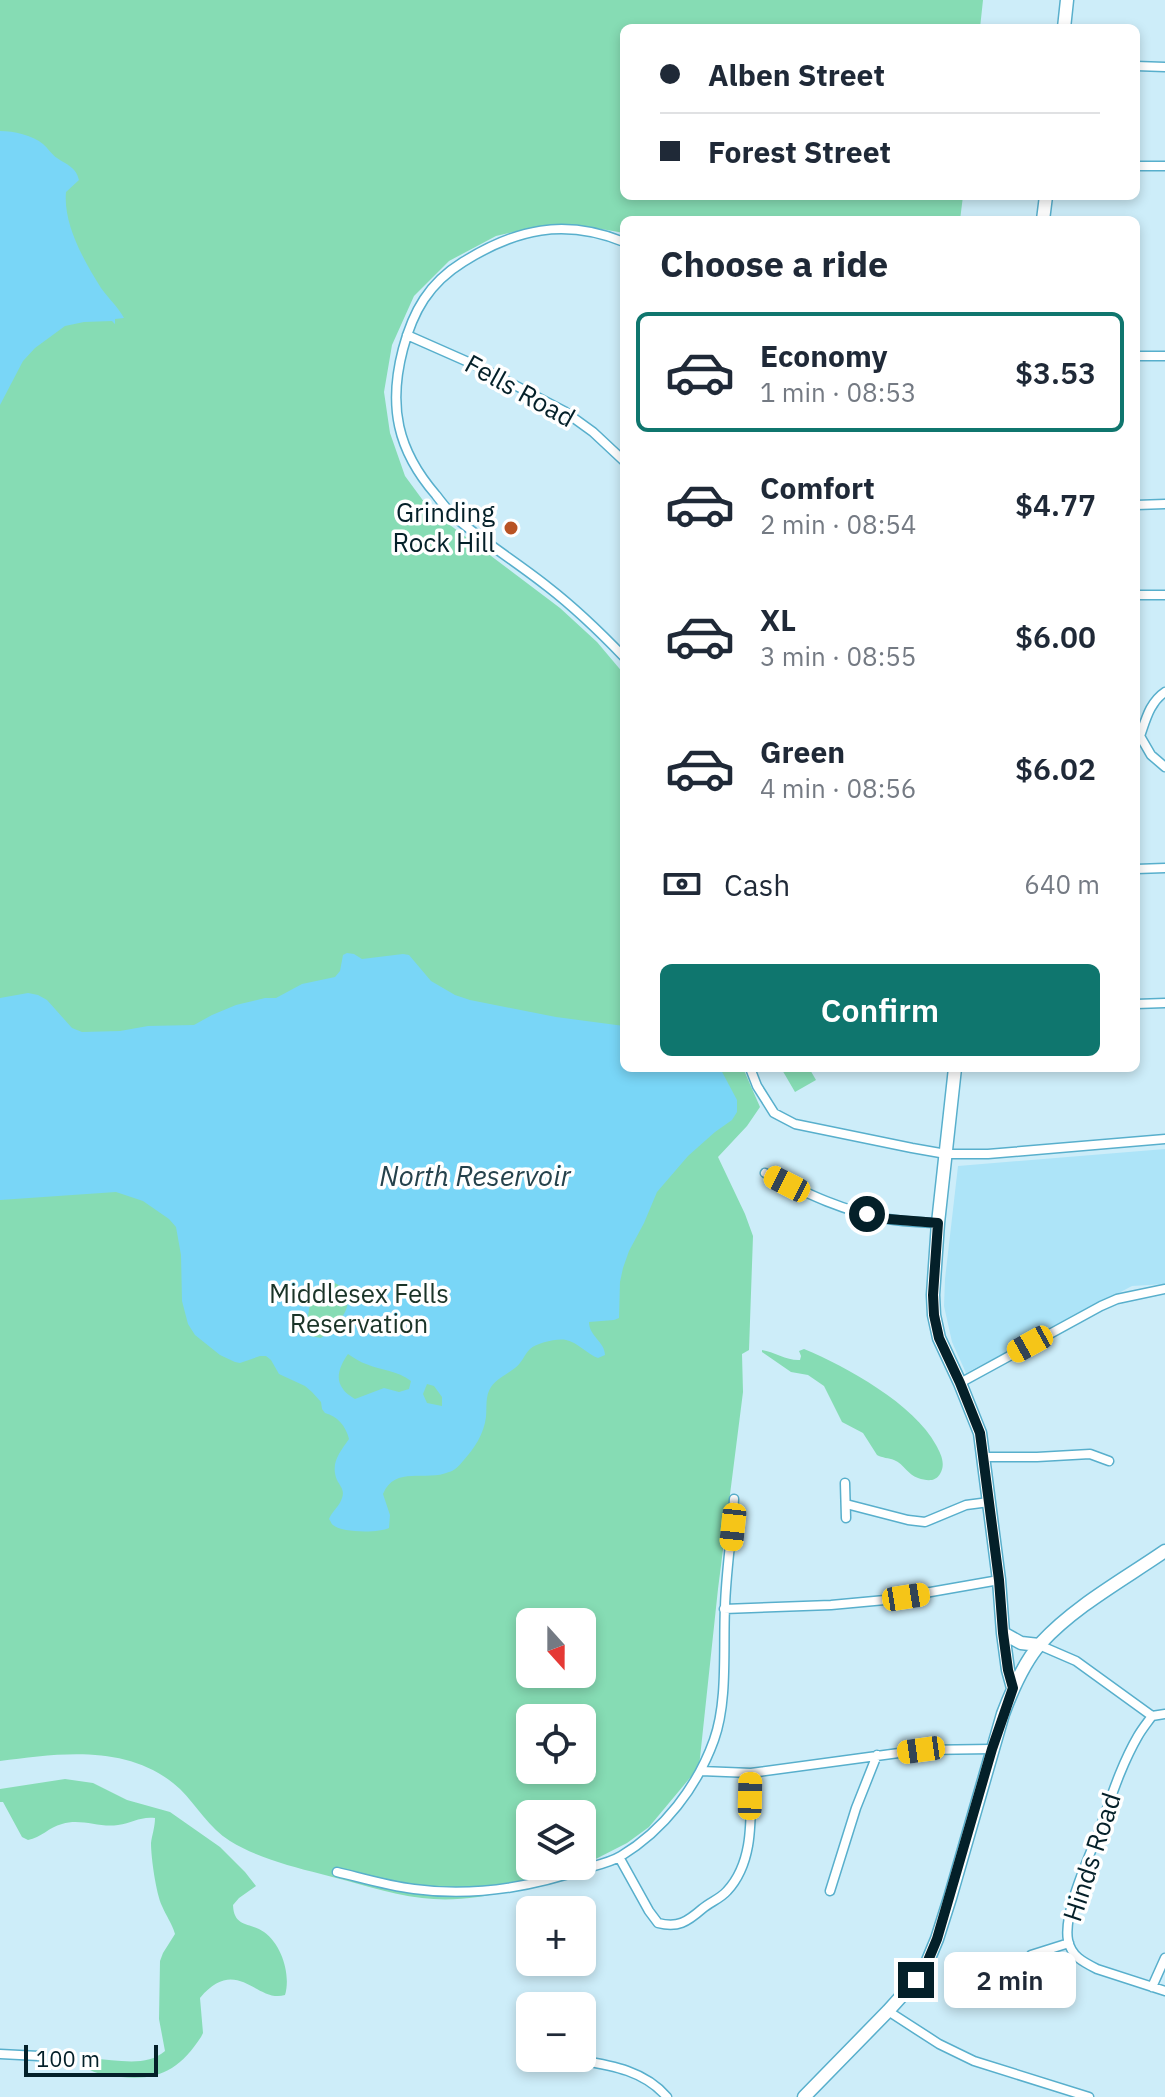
<!DOCTYPE html>
<html lang="en">
<head>
<meta charset="utf-8">
<style>
	:root { --surface:#fff; --page:#f2f2f3; --text:#1f2937; --muted:#747a83; --line:#e0e1e3; --accent:#0f766e }
	body { margin:0; font-family:"IBM Plex Sans",sans-serif; background:var(--page); color:var(--text); height:100vh; display:flex; flex-direction:column; font-size:30px; white-space:nowrap }
	* { box-sizing:border-box; margin:0 }
	p { font-size:26px; color:var(--muted) }
	.icon { flex:none; width:44px; height:44px; fill:none; stroke:currentColor; stroke-width:2; stroke-linecap:round; stroke-linejoin:round }
	.map { position:relative; flex:1; overflow:hidden }
	.sheet { position:absolute; left:620px; top:216px; width:520px; height:856px; display:flex; flex-direction:column; background:var(--surface); border-radius:12px; box-shadow:0 4px 12px #0003 }
	.sheet>* { flex:none }
	.guide { position:absolute; left:620px; top:24px; width:520px; height:176px; border-radius:12px; box-shadow:0 4px 12px #0003; display:grid; align-content:center; height:176px; padding:0 40px; background:var(--surface) }
	.needle { width:52px; rotate:159deg }
	.buttons { position:absolute; left:516px; top:1608px; display:grid; gap:16px }
	.buttons a { display:grid; place-items:center; width:80px; height:80px; border-radius:12px; background:var(--surface); box-shadow:0 4px 12px #0003; font-size:40px }
	.scale { position:absolute; left:24px; bottom:20px; width:134px; box-sizing:border-box; padding-left:8px; border:4px solid #042029; border-top:0; font-size:22px; line-height:28px; white-space:nowrap; color:#042029; -webkit-text-stroke:6px #fff; paint-order:stroke }
	.end { position:absolute; width:36px; height:36px; margin:-18px; border:10px solid #042029; background:#fff; box-shadow:0 0 0 4px #fff }
	.from { border-radius:50% }
	.bubble { position:absolute; height:56px; border-radius:12px; background:var(--surface); box-shadow:0 4px 12px #0003; font-size:26px; font-weight:600; line-height:56px; text-align:center }
	.car { position:absolute; width:24px; height:48px; margin:-24px -12px; border-radius:10px; box-shadow:0 0 6px 2px #0007; background:linear-gradient(#f5c518 24%,#345 0 40%,#f5c518 0 76%,#345 0 86%,#f5c518 0) }
	.guide b { display:flex; align-items:center; gap:28px; height:76px; font-size:30px }
	.guide b+b { border-top:2px solid var(--line) }
	.guide i { width:20px; height:20px; background:var(--text) }
	ul { padding:0; list-style:none }
	li { display:flex; align-items:center; gap:24px; height:120px; margin:0 16px 12px; padding:0 24px; border:4px solid transparent; border-radius:12px }
	li div { flex:1 }
	li b { display:block; font-size:30px }
	li em { font-style:normal; font-weight:600 }
	li.current { border-color:var(--accent) }
	li>.icon { width:72px; height:72px; stroke-width:1.5 }
	h2 { padding:0 40px; font-size:36px; line-height:96px }
	.pay { display:flex; align-items:center; gap:20px; height:88px; padding:0 40px; font-size:30px }
	.pay p { margin-inline-start:auto }
	.cta { display:flex; gap:16px; margin-top:auto; padding:16px 40px }
	.cta a { flex:1; height:92px; border-radius:12px; background:var(--accent); color:#fff; font-size:32px; font-weight:600; line-height:92px; text-align:center }
	.map>svg:first-child { display:block }
</style>
</head>
<body>
<div class="map">
<svg width="1165" height="2097" viewBox="0 0 1165 2097">
	<rect width="100%" height="100%" fill="#cdedf9"/>
	<path fill="#ade4f8" d="M1165,1149V1284L1132,1286L966,1373L952,1342L944,1306L945,1279L958,1166Z"/>
	<path fill="#86dcb4" fill-rule="evenodd" d="M0,0H983L980,28H624V196H963L960,220H624V233L590,227H534L496,236L449,261L414,296L392,345L384,392L390,433L405,476L430,510L560,608L597,642L624,674V1068H743L760,1107L747,1126L718,1157L745,1214L753,1236L749,1350L742,1354L743,1392L718,1589L699,1767L649,1827L627,1843L582,1866V1814H530V1866H581C532,1885 477,1905 422,1898C388,1894 354,1882 321,1874C290,1866 258,1858 230,1841C209,1828 197,1806 180,1789C131,1743 60,1753 0,1761ZM530,1622H582V1674H530ZM530,1718H582V1770H530Z
		M781,1068H809L816,1080L795,1092Z
		M804,1349C847,1367 914,1404 936,1445C941,1454 946,1464 940,1474C935,1482 927,1481 918,1478C908,1475 904,1464 894,1460C889,1458 882,1458 877,1455L863,1433L842,1422L824,1386L808,1375L791,1372L762,1352V1350C774,1352 788,1361 800,1360L801,1356L799,1351Z
		M65,1779L93,1783L127,1800L170,1812L220,1847L245,1872L256,1886L239,1898L233,1905C234,1928 250,1922 264,1932C282,1945 291,1975 285,1995C257,2004 237,1954 200,1998L203,2033L201,2037C180,2069 159,2081 121,2077C110,2076 100,2075 90,2070L87,2065L92,2059C116,2059 146,2068 165,2051L159,2019L160,1961L163,1953L175,1934C172,1923 166,1916 162,1906C156,1893 151,1857 151,1843C152,1835 155,1827 155,1818C141,1816 132,1823 118,1825C99,1828 81,1818 62,1824C49,1827 41,1838 28,1840L22,1837L3,1802H0V1789Z"/>
	<path fill="#79d6f7" fill-rule="evenodd" d="M0,131C14,131 32,135 43,144C48,148 52,155 57,158C67,165 76,167 79,180L66,192C63,224 84,261 101,288C109,299 118,307 124,318L115,319V324L112,321L84,322L65,326L35,348L23,361L0,405Z
		M347,953L354,954L362,959L403,954L409,955L431,981L455,995L470,1000L556,1017L624,1026V1068H720L737,1100V1112L732,1120L715,1132L688,1156L657,1192L644,1223L629,1251L623,1268L620,1282L619,1318L614,1320L589,1322C589,1336 605,1342 605,1355L598,1358C587,1354 577,1342 566,1340C557,1338 537,1343 530,1349C524,1355 522,1363 515,1368C506,1375 498,1378 491,1387C485,1396 487,1407 486,1417C484,1434 474,1449 463,1461C460,1465 454,1471 449,1472C426,1482 395,1465 383,1494L390,1515L389,1528C379,1533 342,1533 333,1525C331,1524 331,1521 329,1519C332,1511 340,1506 342,1498C345,1490 340,1486 337,1480C330,1463 340,1452 349,1439C346,1426 337,1416 325,1413L322,1409L321,1402L312,1392L305,1386L279,1374L271,1360L266,1356H260L240,1363L235,1362L220,1355L195,1335L188,1324L182,1301L181,1255L176,1227L169,1219L143,1201L116,1192L0,1200V998L28,993L38,995L47,1000L72,1028L82,1032L120,1031L148,1026L194,1025L212,1015L236,1005L265,998H276L302,984L335,977L340,971L343,955ZM324,1283H335L347,1290C353,1311 336,1326 321,1338L310,1336L306,1327L313,1288ZM348,1354C354,1358 360,1362 366,1364C382,1371 397,1370 411,1381L409,1389L399,1392L384,1388L355,1399C351,1396 346,1394 343,1389C334,1378 341,1364 348,1354ZM427,1384L434,1386L442,1397V1406L427,1403L423,1394Z"/>
	<g fill="none" stroke-linecap="round" stroke-linejoin="round">
		<g stroke="#58afcc" stroke-width="11">
			<path id="minor" d="M1136,66L1165,67
				M1136,166H1165
				M624,242C564,218 516,229 463,262C429,283 413,311 403,349C388,406 397,450 436,495C442,503 448,511 456,518C485,543 518,563 548,587C575,608 600,632 624,657
				M407,335L484,369L564,411L593,432L624,461
				M1136,356H1165
				M1136,505L1165,504
				M1136,595H1165
				M1136,736H1140C1146,719 1150,702 1165,692
				M1140,736L1151,755L1165,767
				M1136,869L1165,868
				M1136,1004L1165,1003
				M750,1068L757,1086L774,1113L795,1124L912,1148L946,1154H988L1165,1139
				M765,1173C804,1192 844,1212 888,1219C904,1222 921,1222 938,1223
				M960,1383L1101,1306L1117,1299L1165,1289
				M984,1457H1037L1090,1454L1109,1461
				M845,1483L846,1518
				M846,1504L908,1520L925,1522L966,1505L989,1502
				M724,1609L831,1605L885,1600L999,1580
				M1039,1645L1076,1661L1152,1716L1165,1714
				M1152,1716C1147,1723 1142,1729 1138,1736C1120,1767 1110,1801 1098,1834C1088,1859 1063,1914 1068,1940C1071,1956 1083,1962 1097,1969L1165,1991
				M701,1771L751,1773L921,1750L992,1749
				M619,1857L649,1911L658,1923C678,1928 687,1922 702,1909C710,1902 720,1899 727,1891C756,1860 750,1812 751,1773
				M337,1872C362,1878 388,1886 414,1889C472,1897 532,1887 587,1868C598,1865 611,1862 621,1856C664,1830 697,1787 714,1740C728,1701 723,1648 725,1607C726,1571 732,1535 734,1499
				M830,1891L856,1808L877,1755
				M1031,1955L1069,1943
				M1152,1987L1165,1958
				M888,2011L939,2044L974,2061L1089,2097
				M0,2054L39,2056
				M573,2059C608,2065 643,2069 667,2097"/>
		</g>
		<g stroke="#58afcc" stroke-width="15">
			<path id="secondary" d="M1064,28L1067,0
				M1043,220L1046,196
				M955,1068L938,1223L933,1295L934,1315L939,1338L960,1383L980,1433L999,1580L1003,1633L1021,1643L1039,1645
				M1003,1633L1008,1670L1013,1688
				M804,2097L888,2011L916,1980L927,1963L937,1939L950,1898L1003,1714C1012,1690 1024,1662 1041,1643C1075,1606 1123,1580 1165,1551"/>
		</g>
		<use href="#minor" stroke="#fff" stroke-width="8"/>
		<use href="#secondary" stroke="#fff" stroke-width="12"/>
	</g>
	<g fill="none" stroke-linecap="round" stroke-linejoin="round">
		<path stroke="#042029" stroke-width="10" d="M867,1214L888,1219L938,1223L933,1295L934,1315L939,1338L960,1383L980,1433L999,1580L1003,1633L1008,1670L1013,1688L992,1749L937,1939L927,1963L916,1980"/>
	</g>
	<circle fill="#b85324" stroke="#fff" stroke-width="3" cx="511" cy="528" r="8"/>
	<g text-anchor="middle" stroke-width="7" stroke-linejoin="round" paint-order="stroke">
		<g font-size="26" fill="#042029" stroke="#fff">
			<text transform="translate(520 391) rotate(29)" y="9">Fells Road</text>
			<text transform="translate(1092 1857) rotate(-72)" y="9">Hinds Road</text>
		</g>
		<g font-size="26" fill="#042029" stroke="#fff" text-anchor="end">
			<text x="495" y="522">Grinding<tspan x="495" dy="30">Rock Hill</tspan></text>
		</g>
		<g font-size="26" fill="#1a3428" stroke="#fff">
			<text x="359" y="1303">Middlesex Fells<tspan x="359" dy="30">Reservation</tspan></text>
		</g>
		<g font-size="28" font-style="italic" fill="#25424c" stroke="#fff">
			<text x="475" y="1186">North Reservoir</text>
		</g>
	</g>
</svg>
<div class="buttons">
<a><svg class="needle" viewBox="-14 -14 28 28"><path d="M0-13l5 13h-10z" fill="#e53935"/><path d="M0 13l5-13h-10z" fill="#747a83"/></svg></a>
<a><svg class="icon" aria-label="locate" viewBox="0 0 24 24"><circle cx="12" cy="12" r="6"/><path d="M12 2v4M12 18v4M2 12h4M18 12h4"/></svg></a>
<a><svg class="icon" aria-label="layers" viewBox="0 0 24 24"><path d="M12 4l9 5-9 5-9-5zM3 14l9 5 9-5"/></svg></a>
<a>+</a>
<a>−</a>
</div>
<div class="scale">100 m</div>
<i class="end from" style="left:867px;top:1214px"></i>
<i class="end" style="left:916px;top:1980px"></i>
<div class="bubble" style="left:944px;top:1952px;width:132px">2 min</div>
<i class="car" style="left:787px;top:1184px;rotate:297deg"></i>
<i class="car" style="left:1030px;top:1344px;rotate:241deg"></i>
<i class="car" style="left:733px;top:1527px;rotate:186deg"></i>
<i class="car" style="left:906px;top:1597px;rotate:81deg"></i>
<i class="car" style="left:921px;top:1750px;rotate:262deg"></i>
<i class="car" style="left:750px;top:1796px;rotate:1deg"></i>
<div class="guide">
<b><i class="from"></i>Alben Street</b>
<b><i></i>Forest Street</b>
</div>
<section class="sheet">
<h2>Choose a ride</h2>
<ul>
<li class="current"><svg class="icon" aria-label="car" viewBox="0 0 24 24"><path d="M5 17H2v-5l4-1 3-4h7l3 4 3 1v5h-3M9 17h6M6 11h13"/><circle cx="7" cy="17" r="2"/><circle cx="17" cy="17" r="2"/></svg><div><b>Economy</b><p>1 min · 08:53</p></div><em>$3.53</em></li>
<li><svg class="icon" aria-label="car" viewBox="0 0 24 24"><path d="M5 17H2v-5l4-1 3-4h7l3 4 3 1v5h-3M9 17h6M6 11h13"/><circle cx="7" cy="17" r="2"/><circle cx="17" cy="17" r="2"/></svg><div><b>Comfort</b><p>2 min · 08:54</p></div><em>$4.77</em></li>
<li><svg class="icon" aria-label="car" viewBox="0 0 24 24"><path d="M5 17H2v-5l4-1 3-4h7l3 4 3 1v5h-3M9 17h6M6 11h13"/><circle cx="7" cy="17" r="2"/><circle cx="17" cy="17" r="2"/></svg><div><b>XL</b><p>3 min · 08:55</p></div><em>$6.00</em></li>
<li><svg class="icon" aria-label="car" viewBox="0 0 24 24"><path d="M5 17H2v-5l4-1 3-4h7l3 4 3 1v5h-3M9 17h6M6 11h13"/><circle cx="7" cy="17" r="2"/><circle cx="17" cy="17" r="2"/></svg><div><b>Green</b><p>4 min · 08:56</p></div><em>$6.02</em></li>
</ul>
<div class="pay"><svg class="icon" aria-label="cash" viewBox="0 0 24 24"><path d="M3 7h18v10H3z"/><circle cx="12" cy="12" r="2"/></svg>Cash<p>640 m</p></div>
<div class="cta"><a>Confirm</a></div>
</section>
</div>
</body>
</html>
